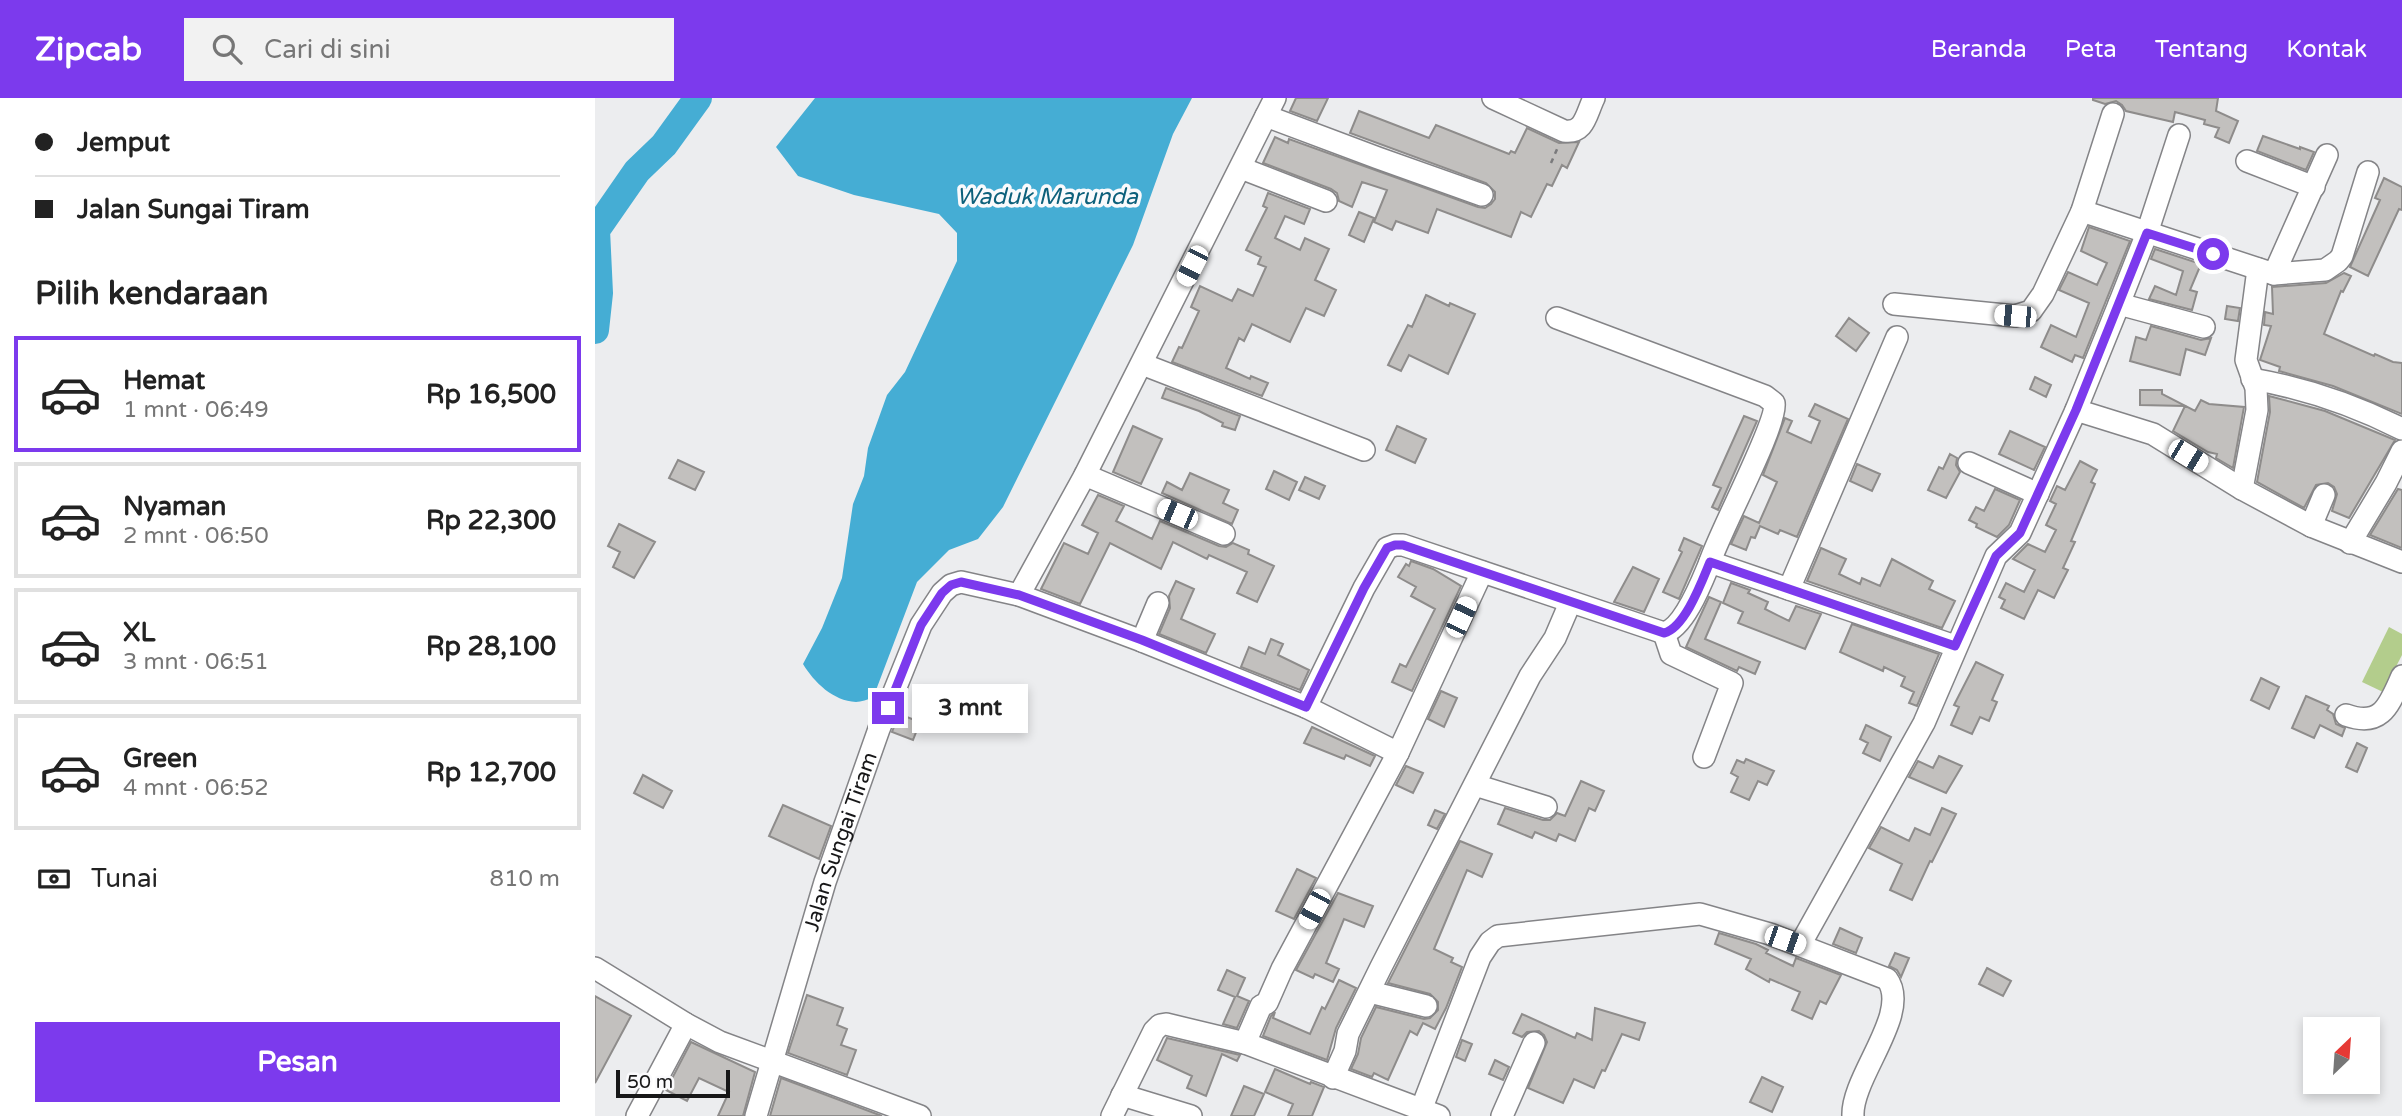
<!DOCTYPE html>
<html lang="id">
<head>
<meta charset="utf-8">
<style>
	:root { --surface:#fff; --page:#f2f2f2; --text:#222; --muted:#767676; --line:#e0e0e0; --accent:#7c3aed }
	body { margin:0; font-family:"Varela Round",sans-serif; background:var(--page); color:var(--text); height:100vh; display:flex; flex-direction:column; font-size:26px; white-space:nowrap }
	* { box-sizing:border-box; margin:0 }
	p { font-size:23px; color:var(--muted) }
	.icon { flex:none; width:38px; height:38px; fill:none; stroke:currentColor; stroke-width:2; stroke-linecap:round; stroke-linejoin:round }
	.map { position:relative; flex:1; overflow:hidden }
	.details { display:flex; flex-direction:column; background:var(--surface); width:595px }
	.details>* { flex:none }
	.banner { display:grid; align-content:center; height:154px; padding:0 35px; background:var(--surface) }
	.needle { width:46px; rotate:25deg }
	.fabs { position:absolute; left:1708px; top:919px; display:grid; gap:14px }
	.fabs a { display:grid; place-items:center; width:77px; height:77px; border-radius:0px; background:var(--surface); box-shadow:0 4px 10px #0003; font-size:35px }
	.scale { position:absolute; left:21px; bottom:18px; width:114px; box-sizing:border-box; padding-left:7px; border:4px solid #171718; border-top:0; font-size:19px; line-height:24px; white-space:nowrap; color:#171718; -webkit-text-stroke:5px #fafafc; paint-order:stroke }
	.end { position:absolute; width:32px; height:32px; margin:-16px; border:9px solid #7c3aed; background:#fff; box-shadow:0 0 0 4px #fff }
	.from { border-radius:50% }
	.bubble { position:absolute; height:49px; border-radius:0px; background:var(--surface); box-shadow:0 4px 10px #0003; font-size:23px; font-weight:700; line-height:49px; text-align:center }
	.car { position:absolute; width:21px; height:42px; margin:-21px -10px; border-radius:9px; box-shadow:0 0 5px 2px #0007; background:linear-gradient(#fff 24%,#345 0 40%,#fff 0 76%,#345 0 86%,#fff 0) }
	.banner b { display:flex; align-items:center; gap:24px; height:66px; font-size:26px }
	.banner b+b { border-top:2px solid var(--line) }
	.banner i { width:18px; height:18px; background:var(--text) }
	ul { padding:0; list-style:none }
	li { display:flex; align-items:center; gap:21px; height:116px; margin:0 14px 10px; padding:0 21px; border:4px solid var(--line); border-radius:0px }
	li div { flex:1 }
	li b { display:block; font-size:26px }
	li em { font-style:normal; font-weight:700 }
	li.on { border-color:var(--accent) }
	li>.icon { width:63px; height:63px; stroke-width:1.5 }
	h2 { padding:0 35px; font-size:32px; line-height:84px }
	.pay { display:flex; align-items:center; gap:18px; height:77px; padding:0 35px; font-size:26px }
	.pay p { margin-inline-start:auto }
	.primary-button { display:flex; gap:14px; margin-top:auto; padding:14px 35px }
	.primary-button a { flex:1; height:80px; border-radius:0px; background:var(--accent); color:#fff; font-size:28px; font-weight:700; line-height:80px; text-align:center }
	header { display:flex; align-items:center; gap:42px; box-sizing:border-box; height:98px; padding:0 35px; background:var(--accent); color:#fff }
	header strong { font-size:33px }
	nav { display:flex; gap:38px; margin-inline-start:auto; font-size:24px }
	.search { width:490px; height:63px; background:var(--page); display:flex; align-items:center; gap:18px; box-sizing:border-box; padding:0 24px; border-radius:0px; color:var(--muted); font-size:26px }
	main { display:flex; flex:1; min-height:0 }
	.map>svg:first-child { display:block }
</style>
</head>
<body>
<header>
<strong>Zipcab</strong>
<div class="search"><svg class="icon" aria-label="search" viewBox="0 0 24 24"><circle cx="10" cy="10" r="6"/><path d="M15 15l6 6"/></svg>Cari di sini</div>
<nav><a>Beranda</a><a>Peta</a><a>Tentang</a><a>Kontak</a></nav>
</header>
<main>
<section class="details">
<div class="banner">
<b><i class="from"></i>Jemput</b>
<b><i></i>Jalan Sungai Tiram</b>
</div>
<h2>Pilih kendaraan</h2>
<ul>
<li class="on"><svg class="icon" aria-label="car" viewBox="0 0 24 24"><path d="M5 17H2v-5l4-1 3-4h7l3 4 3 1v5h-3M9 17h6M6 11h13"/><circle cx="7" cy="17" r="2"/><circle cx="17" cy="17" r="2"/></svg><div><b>Hemat</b><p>1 mnt · 06:49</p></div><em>Rp 16,500</em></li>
<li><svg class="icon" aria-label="car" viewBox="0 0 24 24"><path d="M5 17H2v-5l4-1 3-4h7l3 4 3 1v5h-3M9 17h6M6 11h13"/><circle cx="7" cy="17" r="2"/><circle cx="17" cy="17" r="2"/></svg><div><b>Nyaman</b><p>2 mnt · 06:50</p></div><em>Rp 22,300</em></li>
<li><svg class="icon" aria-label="car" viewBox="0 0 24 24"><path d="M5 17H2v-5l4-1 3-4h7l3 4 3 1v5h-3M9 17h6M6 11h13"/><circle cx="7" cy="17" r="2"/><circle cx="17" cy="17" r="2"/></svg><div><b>XL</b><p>3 mnt · 06:51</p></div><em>Rp 28,100</em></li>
<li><svg class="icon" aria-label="car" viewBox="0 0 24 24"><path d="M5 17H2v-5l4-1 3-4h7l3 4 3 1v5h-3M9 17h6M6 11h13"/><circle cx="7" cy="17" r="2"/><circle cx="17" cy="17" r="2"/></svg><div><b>Green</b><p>4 mnt · 06:52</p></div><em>Rp 12,700</em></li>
</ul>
<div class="pay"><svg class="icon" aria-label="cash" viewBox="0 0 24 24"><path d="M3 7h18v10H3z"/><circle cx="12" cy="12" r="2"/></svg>Tunai<p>810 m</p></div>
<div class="primary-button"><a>Pesan</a></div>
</section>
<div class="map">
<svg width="1807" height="1018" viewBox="0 0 1807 1018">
	<rect width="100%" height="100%" fill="#ecedef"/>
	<path fill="#b3cd8c" d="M1794,529L1807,536V557L1788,594L1767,584Z"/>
	<path fill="#45add4" d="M220,0H597L578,36L538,147L408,409L383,441L354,452L322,484L278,600C273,601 266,604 261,604C238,603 219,584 208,566L227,530L247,480L258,406L269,378L273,350L292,297L310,274L362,163V135L344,116L259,97L203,78L181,49Z"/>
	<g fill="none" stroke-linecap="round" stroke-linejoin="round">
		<path stroke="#45add4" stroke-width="28" d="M0,232L4,195L1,132L42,73L69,47L103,0"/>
	</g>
	<path fill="#c2c0be" stroke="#8e8c8b" stroke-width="2" d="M701,0H733L722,23L695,13Z
		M1498,0H1623L1621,13L1643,23L1634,45L1620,39L1624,30L1609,26L1610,22L1580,14L1578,24L1531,13L1527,7L1521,3L1510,6L1498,2Z
		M764,13L834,40L841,27L914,56L916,53L920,55L932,30L964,45L984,44L972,70L967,67L957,88L952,86L936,119L926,114L916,139L842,111L833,135L801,123L797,132L779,124L792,92L767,84L757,109L744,103L742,95L736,91L668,65L680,39L693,45L694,41L883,109L890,110L896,106L900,101V94L891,85L755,35Z
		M1668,38L1705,51V49L1719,54L1711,72L1662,53Z
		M1789,80L1807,89V112L1804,111L1773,178L1755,169L1785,102L1780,100Z
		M673,95L715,111L709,126L690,118L680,140L705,152L710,140L734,151L720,182L741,192L729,218L711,210L695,244L657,226L649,243L644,240L631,270L655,281L656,278L673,285L667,298L577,264L584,249L587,250L604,213L596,209L605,188L637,203L643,191L658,198L671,169L663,166L666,159L651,152L672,110L668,108Z
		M764,114L779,120L769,144L754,137Z
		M1494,129L1535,143L1488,260L1480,257L1477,264L1446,249L1456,227L1481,239L1494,205L1464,192L1473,174L1502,187L1512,165L1486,153Z
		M1560,151L1606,166L1595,192L1602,194L1597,212L1554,201L1560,188L1581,197L1588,173L1556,161Z
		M1749,175L1756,178L1748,194L1746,193L1729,236L1779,258L1780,256L1798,264L1807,265V316L1738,288L1684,273L1685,269L1665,262L1676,228L1669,227L1670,214L1678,216L1677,189L1731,185Z
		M831,197L854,208L855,205L880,216L853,276L814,257L806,273L793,267L813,227L817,229Z
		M1632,208L1645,210L1643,223L1630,221Z
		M1254,220L1274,235L1261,253L1241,238Z
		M1556,228L1606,242L1616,240L1610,257L1591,251L1585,277L1535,263L1541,239L1551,242Z
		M1440,279L1456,287L1451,299L1435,291Z
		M571,290L645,318L640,332L627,328L628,325L604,313L567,300Z
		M1545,292H1567V296L1600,313L1606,302L1614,306L1649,309L1638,370L1621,360L1622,356L1613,354L1578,333L1590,308L1545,307Z
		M1674,298L1730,313L1800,342L1754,420L1737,413L1742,396L1739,389L1733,385L1721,387L1709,410L1662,384L1675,314Z
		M1220,306L1253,321L1202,439L1185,432L1183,436L1165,428L1160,440L1156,439L1151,452L1136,446L1149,418L1164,425L1182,384L1168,377L1190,320L1197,323L1192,334L1216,345L1225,323L1214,318Z
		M1149,318L1162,323L1123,412L1117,409L1126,390L1118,387Z
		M538,328L567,341L546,386L518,374Z
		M802,328L831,341L820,365L791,352Z
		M1415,333L1450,349L1439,372L1404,356Z
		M1355,356L1362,360L1361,367L1365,374L1351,400L1333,392L1344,369L1348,371Z
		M83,362L109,374L100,392L74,380Z
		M1485,363L1502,372L1496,384L1500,386L1476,443L1480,444L1468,470L1473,472L1459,500L1443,492L1429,521L1406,510L1410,502L1404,499L1411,485L1429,494L1440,472L1418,461L1433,446L1450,454L1461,432L1451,427L1461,406L1455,403L1462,388L1470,392Z
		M1262,366L1285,376L1277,393L1255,383Z
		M679,373L702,384L694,402L671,391Z
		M595,375L634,392L628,405L643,412L637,426L567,395L572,384L587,392Z
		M710,379L730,388L724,401L704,392Z
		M1400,391L1425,402L1414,427L1402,439L1381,429L1382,426L1374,422L1381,409L1389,413Z
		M1803,391L1807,392V450L1775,437Z
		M503,397L529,408L521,423L557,441L565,423L624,448L631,449L638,445L654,452L653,456L679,468L662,504L642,495L652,474L614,457L612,461L578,444L566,471L515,445L485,506L446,491L469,445L493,456L503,435L487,427Z
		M24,426L60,444L39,480L18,469L25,454L13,448Z
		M1089,440L1107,448L1084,501L1068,494L1087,454L1084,452Z
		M1226,450L1251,461L1244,476L1265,486L1267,480L1285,488L1297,461L1338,483L1334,491L1360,503L1347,530L1212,483Z
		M816,463L838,471L866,488L817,593L797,584L805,566L811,569L840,511L816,498L821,489L803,479L811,466L814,468Z
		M1038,469L1064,481L1049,514L1019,504Z
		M581,483L599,491L586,521L620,536L611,555L564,536L575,510L574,498Z
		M1136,485L1155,492L1153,495L1173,504L1170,511L1194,523L1201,508L1226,516L1210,551L1143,525L1148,514L1128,505Z
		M1114,499L1126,504L1110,541L1165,564L1160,576L1144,569L1142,573L1091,549Z
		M1257,526L1344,556L1322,608L1314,605L1319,594L1306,588L1310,579L1289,569L1288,573L1245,554Z
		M676,541L688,546L683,557L714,572L705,592L646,569L654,549L670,556Z
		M1381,564L1408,577L1397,602L1402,604L1394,623L1385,619L1377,636L1356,627L1364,609L1359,607Z
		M1666,580L1684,589L1674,611L1656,602Z
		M846,593L862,600L849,629L833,621Z
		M1711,598L1734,608L1732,612L1738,616L1741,626L1750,630L1747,638L1725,627L1719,640L1697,630Z
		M304,616L325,624L318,642L297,634Z
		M1271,627L1296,639L1285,663L1268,655L1273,645L1265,641Z
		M717,629L780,658L775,668L751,657L749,661L709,645Z
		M1762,645L1772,650L1762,674L1751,669Z
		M1344,658L1367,668L1351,695L1314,679L1323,663L1338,670Z
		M1151,661L1179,673L1172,687L1163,683L1154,702L1136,694L1143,679L1136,675L1142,662L1149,665Z
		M811,668L828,675L818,695L801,687Z
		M48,677L77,693L68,710L39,695Z
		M986,683L1009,693L1000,713L994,710L980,743L964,736L961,743L940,734L937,740L903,726L910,710L948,722H955L962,715L970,718Z
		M188,707L236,728L224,761L174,738Z
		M1347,710L1361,716L1337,764L1335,763L1317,802L1295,792L1307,766L1274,750L1286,729L1314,743L1320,730L1335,737Z
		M840,712L850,716L842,731L833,727Z
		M865,743L897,756L887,779L872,772L839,851L858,860L856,864L867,869L851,910L840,931L828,925L822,937L815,933L793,982L779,975L777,979L756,971L763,956L766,940L781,909L829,921L835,920L843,912V904L835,896L793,885Z
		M702,771L721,780L699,821L681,813Z
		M743,795L778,808L769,829L749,821L731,865L744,871L738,884L720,876L718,880L701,872Z
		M1245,830L1267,840L1261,855L1238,846Z
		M1124,835L1161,846L1173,852L1171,855L1198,868L1201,860L1246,877L1231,906L1225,903L1217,921L1197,912L1205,894L1175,881L1174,884L1151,871L1156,861L1120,846Z
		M1300,855L1314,860L1306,879L1302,872L1294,868Z
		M1392,870L1416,883L1408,898L1384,886Z
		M632,872L650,880L642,898L654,903L642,930L628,926L640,899L623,892Z
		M744,882L761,890L741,930L732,962L668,938L676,918L680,914L678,920L715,936L727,909L730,911Z
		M212,897L248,910L242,927L252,931L246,947L261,952L252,977L193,955Z
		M0,898L36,918L0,985Z
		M1000,910L1050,925L1044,942L1027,936L1010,973L1007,972L999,990L979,981L968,1005L933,990L952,944L949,937L944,933L932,934L927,939L918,935L927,916L980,940L982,935L997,942Z
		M572,940L645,957L642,963L627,956L611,998L592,990L597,978L562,962Z
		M867,942L877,946L870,963L861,959Z
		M96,944L160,974L148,1018H123L134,994L104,980L92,1003L71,992Z
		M900,962L914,969L908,982L894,976Z
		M680,971L715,986L716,984L729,989L717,1018H693L698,1006L670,994Z
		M1167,979L1188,989L1177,1014L1155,1004Z
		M186,980L287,1018H175Z
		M649,988L669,996L659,1018H636Z"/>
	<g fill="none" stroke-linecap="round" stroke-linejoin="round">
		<g stroke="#848487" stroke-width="24">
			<g id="minor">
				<path d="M898,0L969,33C990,36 991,16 999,0"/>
				<path d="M671,18L783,60L887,97"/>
				<path d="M1652,63L1719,89"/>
				<path d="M646,70L731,103"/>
				<path d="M1487,113L1679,176L1730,172L1743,163L1747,158L1773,74"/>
				<path d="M1679,176L1732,57"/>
				<path d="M1299,206L1420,218L1436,213L1448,196L1487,113L1518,16"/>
				<path d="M1524,206L1609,229"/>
				<path d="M962,220L1170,298L1179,305C1184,323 1124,435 1115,464"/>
				<path d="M547,266L769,352"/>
				<path d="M1657,281C1710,290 1759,307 1807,331"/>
				<path d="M1481,312L1558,336L1647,391L1716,428L1807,464"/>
				<path d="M1374,365L1443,396"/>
				<path d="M490,377L629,436"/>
				<path d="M1647,391L1662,312L1661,290L1651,262L1663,171"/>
				<path d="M1716,428L1729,397"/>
				<path d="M1755,445L1791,385L1807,353"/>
				<path d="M1194,491L1302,239"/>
				<path d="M424,497L490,377L680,0"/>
				<path d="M1069,535L1076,556L1137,585L1109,659"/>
				<path d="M547,543L563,505"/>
				<path d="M711,609L803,655"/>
				<path d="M1751,617C1787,630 1794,607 1807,578"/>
				<path d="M880,687L951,709"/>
				<path d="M1205,847L1329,625L1401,458L1425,435L1481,312L1524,206L1552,135L1584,37"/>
				<path d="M0,870L91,926L125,944L325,1018"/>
				<path d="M775,894L831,908"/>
				<path d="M650,945L666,908L672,905L687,871L803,655L887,474"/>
				<path d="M738,980L750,953L753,936L786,869L935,578L960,540L975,505"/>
				<path d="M527,997L596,1018"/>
				<path d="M826,1012L885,859L895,844L903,838L1105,816L1175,836L1292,881C1317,915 1256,979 1258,1018"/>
				<path d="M42,1018L91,926"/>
				<path id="s1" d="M161,1018L230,784L284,631L326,527L347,495L356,487L366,484L424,497L547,543L711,609L769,490L792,450L800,447H808L1069,535C1090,529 1107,483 1115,464L1360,548"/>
				<path d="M517,1018L559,933L565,927L571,926L650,945L844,1018"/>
				<path d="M907,1018L939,945"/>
			</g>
		</g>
		<path stroke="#7a7a7c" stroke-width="2.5" stroke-dasharray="5 5" stroke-linecap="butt" d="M956,65L963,49"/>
		<use href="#minor" stroke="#fff" stroke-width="21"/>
	</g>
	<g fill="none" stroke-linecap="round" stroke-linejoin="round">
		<path stroke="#7c3aed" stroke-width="9" d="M293,610L326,527L347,495L356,487L366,484L424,497L547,542L711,609L769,490L792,450L800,447H808L1069,535C1090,530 1107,483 1115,464L1360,548L1401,458L1425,435L1481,312L1552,135L1618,156"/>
	</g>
	<g text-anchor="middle" stroke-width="7" stroke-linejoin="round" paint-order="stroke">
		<g font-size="21" fill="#171718" stroke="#fafafc">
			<text dy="7" stroke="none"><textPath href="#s1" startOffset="287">Jalan Sungai Tiram</textPath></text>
		</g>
		<g font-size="23" font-style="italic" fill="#0d607b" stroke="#fafafc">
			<text x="452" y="106">Waduk Marunda</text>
		</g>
	</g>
</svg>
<div class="fabs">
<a><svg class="needle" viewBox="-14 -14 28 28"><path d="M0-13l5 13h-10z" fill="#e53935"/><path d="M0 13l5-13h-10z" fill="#767676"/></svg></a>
</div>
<div class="scale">50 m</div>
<i class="end from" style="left:1618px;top:156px"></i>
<i class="end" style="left:293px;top:610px"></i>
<div class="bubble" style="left:317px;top:586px;width:116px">3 mnt</div>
<i class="car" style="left:597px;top:168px;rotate:207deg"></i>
<i class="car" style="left:1420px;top:218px;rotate:275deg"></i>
<i class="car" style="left:1593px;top:358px;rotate:121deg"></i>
<i class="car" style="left:582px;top:416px;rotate:293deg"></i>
<i class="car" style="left:866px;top:519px;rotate:25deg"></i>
<i class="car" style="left:719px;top:811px;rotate:208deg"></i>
<i class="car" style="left:1190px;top:842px;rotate:109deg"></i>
</div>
</main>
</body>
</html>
